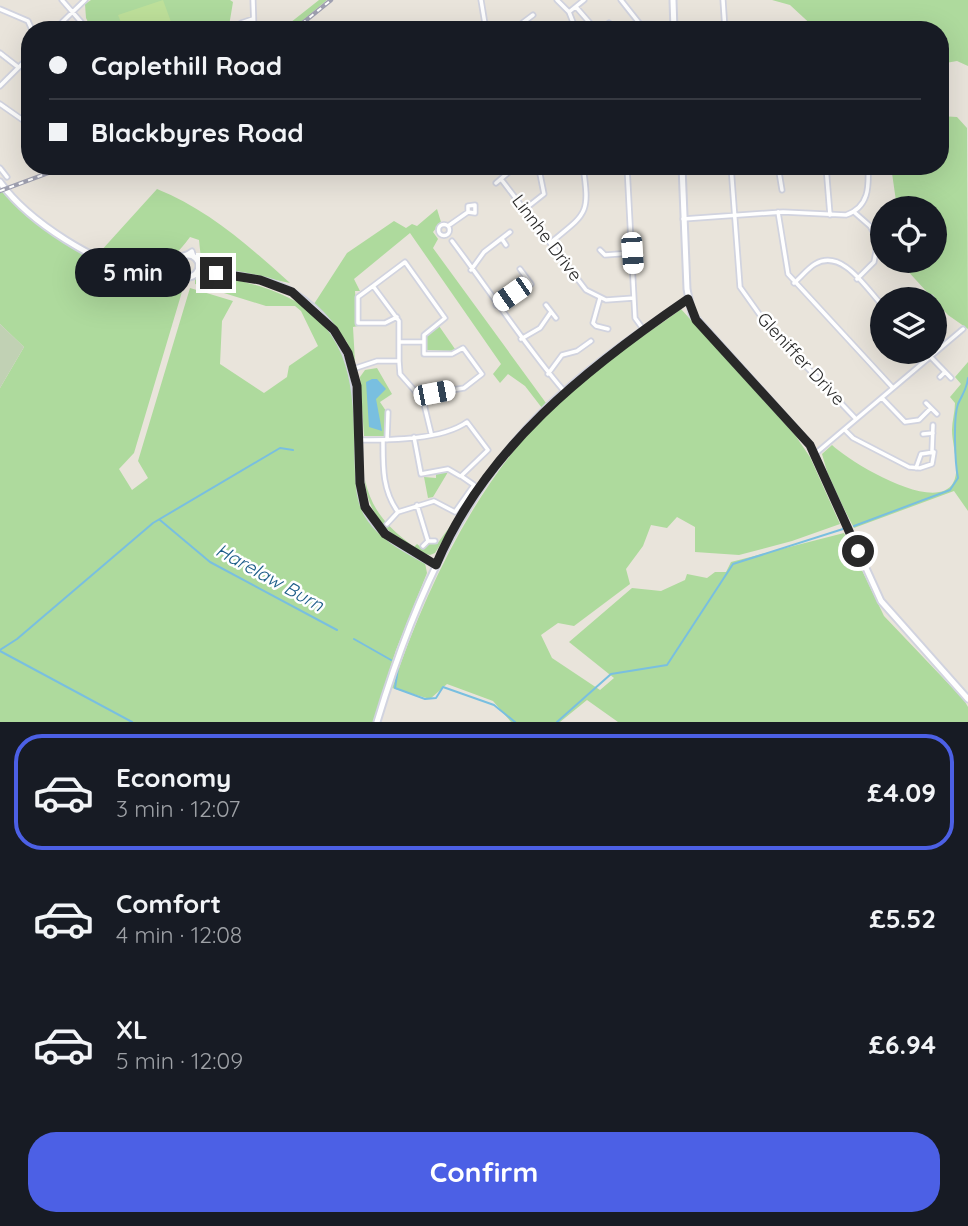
<!DOCTYPE html>
<html lang="en">
<head>
<meta charset="utf-8">
<style>
	:root { --surface:#171b24; --page:#20242c; --text:#f1f3f6; --muted:#9ea1a6; --line:#363941; --accent:#4c60e5 }
	body { margin:0; font-family:Quicksand,sans-serif; background:var(--page); color:var(--text); height:100vh; display:flex; flex-direction:column; font-size:26px; white-space:nowrap }
	* { box-sizing:border-box; margin:0 }
	p { font-size:23px; color:var(--muted) }
	.icon { flex:none; width:38px; height:38px; fill:none; stroke:currentColor; stroke-width:2; stroke-linecap:round; stroke-linejoin:round }
	.map { position:relative; height:722px; overflow:hidden }
	.drawer { display:flex; flex-direction:column; background:var(--surface); flex:1 }
	.drawer>* { flex:none }
	.hud { position:absolute; left:21px; top:21px; width:928px; height:154px; border-radius:28px; box-shadow:0 7px 28px #0002; display:grid; align-content:center; height:154px; padding:0 28px; background:var(--surface) }
	.buttons { position:absolute; left:870px; top:196px; display:grid; gap:14px }
	.buttons a { display:grid; place-items:center; width:77px; height:77px; border-radius:50%; background:var(--surface); box-shadow:0 7px 28px #0002; font-size:35px }
	.end { position:absolute; width:32px; height:32px; margin:-16px; border:9px solid #282828; background:#fff; box-shadow:0 0 0 4px #fff }
	.from { border-radius:50% }
	.bubble { position:absolute; height:49px; border-radius:24px; background:var(--surface); box-shadow:0 7px 28px #0002; font-size:23px; font-weight:700; line-height:49px; text-align:center }
	.car { position:absolute; width:21px; height:42px; margin:-21px -10px; border-radius:9px; box-shadow:0 0 5px 2px #0007; background:linear-gradient(#fff 24%,#345 0 40%,#fff 0 76%,#345 0 86%,#fff 0) }
	.hud b { display:flex; align-items:center; gap:24px; height:66px; font-size:26px }
	.hud b+b { border-top:2px solid var(--line) }
	.hud i { width:18px; height:18px; background:var(--text) }
	ul { padding:12px 0 0; list-style:none }
	li { display:flex; align-items:center; gap:21px; height:116px; margin:0 14px 10px; padding:0 14px; border:4px solid transparent; border-radius:28px }
	li div { flex:1 }
	li b { display:block; font-size:26px }
	li em { font-style:normal; font-weight:700 }
	li.active { border-color:var(--accent) }
	li>.icon { width:63px; height:63px; stroke-width:1.5 }
	.primary-button { display:flex; gap:14px; margin-top:auto; padding:14px 28px }
	.primary-button a { flex:1; height:80px; border-radius:28px; background:var(--accent); color:#fff; font-size:28px; font-weight:700; line-height:80px; text-align:center }
	.map>svg:first-child { display:block }
</style>
</head>
<body>
<div class="map">
<svg width="968" height="722" viewBox="0 0 968 722">
	<rect width="100%" height="100%" fill="#e9e4db"/>
	<path fill="#aeda9d" d="M91,0H230L233,2L229,26L225,30H92L86,18L85,4Z
		M319,0H327L291,30H281Z
		M772,0H968V66L957,61L940,64V30H817L790,5Z
		M940,116L957,117L967,128L968,329L948,315L905,268L904,261H934V208H897L891,166H940Z
		M157,189C209,210 249,246 290,283L212,267L201,259L199,240L190,237C160,278 143,271 100,252Z
		M5,191C39,221 85,268 133,275C147,277 163,275 177,275L183,279L184,285L134,453L119,469L132,490L148,478L138,461L190,288L233,301L222,321L220,364L264,393L287,377L289,366L318,346L301,311L295,306H266L195,284V276L202,273C299,290 356,317 357,427C357,454 353,487 364,512C375,536 404,549 425,563L427,573L396,650L373,722H0V388L24,347L0,324V193Z
		M437,209L441,222L433,232L438,239L433,248L546,403L542,408L525,386L508,374L500,383L493,374L501,364L410,233L354,279L360,291H355L358,326L353,327L355,362L347,342L314,304L347,253L394,221L406,228L412,224L417,226Z
		M681,309L795,435L810,457L840,524L792,541L739,555L695,552V527L677,517L667,528L651,525L643,546L626,569L630,584L574,626L558,623L541,635L552,658L600,690L614,678L569,642L632,588L661,591L685,580L687,574L707,578L715,572H726L731,562L844,533L884,616L964,700L968,707V722H618L587,700L560,722H511L493,701L447,684L430,699L392,688C428,582 482,471 566,394C600,362 644,337 681,309Z
		M439,326L455,349L453,351L427,350V335Z
		M968,362V511L954,491L854,528L830,482L822,454L832,445C850,462 935,514 953,483C961,469 952,446 952,430C952,421 955,412 955,403L950,397L961,384L955,377Z
		M377,368L392,394L380,402L386,411L385,436H364L360,377L365,370Z
		M448,472L433,497L428,498L424,477L436,478V474Z
		M365,480C372,512 389,528 414,547L417,544L423,549L429,544H437L457,517L435,553L430,555C396,547 366,514 365,480Z"/>
	<path fill="#c1d1b4" d="M0,324L24,347L0,388Z"/>
	<path fill="#bee09a" d="M163,0L174,30H124L118,15Z"/>
	<path fill="#79bfe0" d="M372,379H377L386,389L376,399L382,431L369,427L366,382Z"/>
	<g fill="none" stroke-linecap="round" stroke-linejoin="round">
		<path stroke="#79bfe0" stroke-width="2" d="M160,520L210,562L337,630
			M854,526L950,490L958,478C955,463 953,418 958,404C962,395 967,389 968,378
			M354,639L391,660
			M0,650L17,639L153,523L280,448L293,450
			M0,651L132,722
			M398,668L395,688L425,699L436,698L443,687L494,705L515,722
			M557,722L611,674L667,665L733,564L843,529"/>
		<g stroke="#d1d3df" stroke-width="7">
			<path id="street" d="M62,0L88,30
				M253,0L254,30
				M481,0L486,30
				M557,0L569,12
				M621,0L640,24L674,25
				M723,0L725,30
				M576,7L596,30
				M0,9L28,21L32,30
				M526,21L533,30
				M54,30L85,0
				M238,30L241,23L253,19
				M513,30L533,15
				M576,30L569,12L584,0
				M600,30L609,23
				M0,53L18,67
				M0,86L30,56
				M0,104L30,125
				M627,166L635,318L643,329
				M731,166L740,287L767,325L856,419
				M778,166L782,190
				M826,166L830,215
				M0,168L7,177
				M501,179L586,290L606,300L634,298
				M496,183L516,166
				M525,209L544,194L540,174
				M778,212L788,274L893,388
				M854,212L870,226L878,240L874,262L857,279
				M683,219L783,212L846,215C869,207 869,187 868,166
				M438.5 230a5.5 5.5 0 1 1 11 0a5.5 5.5 0 1 1-11 0Z
				M448,226L468,212L475,213V205L468,206V212
				M502,239L506,245
				M452,241C490,291 523,343 564,391
				M550,243C587,213 590,215 583,166
				M600,250L605,255L632,253
				M186,255L192,251L194,257
				M520,269L531,284
				M471,270L484,252L510,232
				M794,283C801,277 808,268 815,264C842,248 866,288 882,305
				M373,286L358,297V323H385L397,317
				M600,298L593,323L596,326L608,329
				M929,299L931,298
				M496,305L512,294L525,277
				M546,305L556,318
				M521,339L540,328L551,312
				M400,342H423
				M926,352L951,378
				M353,369L377,361H399V321L373,286L405,262L445,318L424,335V354H452L463,348L482,374L464,388L434,393L423,400L400,374L399,361
				M548,374L562,355L577,351L591,341
				M940,377L945,372
				M882,398L905,422L919,420L931,408
				M423,400L431,433
				M926,403L937,414
				M845,430L853,438L909,467L920,468L932,464L934,452L921,454L916,468
				M923,434L933,433
				M414,437L421,474L448,469L460,476
				M359,440C390,440 442,440 467,422L488,450L461,476L474,485L455,512L434,501L398,512C382,490 383,466 383,440
				M387,440L388,412
				M932,451L933,425
				M815,454L963,329
				M417,505L428,541
				M387,524L398,512
				M423,546L428,541H435"/>
		</g>
		<g stroke="#d1d3df" stroke-width="9">
			<path id="secondary" d="M673,0L674,30
				M682,166L687,289L692,314L810,445L881,601L968,699
				M0,182C27,220 99,268 146,272C157,273 168,272 179,272
				M177 266a11 11 0 1 1 22 0a11 11 0 1 1-22 0Z
				M199,268C229,277 265,276 292,292C359,334 358,391 359,462C360,481 359,501 371,518C386,540 414,552 436,565
				M377,722C414,599 466,478 564,392C602,358 646,328 688,299"/>
		</g>
		<use href="#street" stroke="#fff" stroke-width="3.5"/>
		<use href="#secondary" stroke="#fff" stroke-width="5"/>
		<g stroke="#9fa0b0" stroke-width="4.5">
			<path id="rail" d="M294,30L331,0
				M0,191L67,166"/>
		</g>
		<use href="#rail" stroke="#fff" stroke-width="2" stroke-dasharray="5" stroke-linecap="butt"/>
	</g>
	<g fill="none" stroke-linecap="round" stroke-linejoin="round">
		<path stroke="#282828" stroke-width="9" d="M216,273L260,280L292,292L334,330L348,353L357,386L360,483L365,507L385,534L436,565C485,448 587,368 688,299L696,320L810,445L858,551"/>
	</g>
	<g text-anchor="middle" stroke-width="5" stroke-linejoin="round" paint-order="stroke">
		<g font-size="18" fill="#282828" stroke="#fff">
			<text transform="translate(547 238) rotate(53)" y="6">Linnhe Drive</text>
			<text transform="translate(801 359) rotate(47)" y="6">Gleniffer Drive</text>
		</g>
		<g font-size="19" font-style="italic" fill="#1c5d88" stroke="#fff">
			<text transform="translate(270 577) rotate(29)" y="7">Harelaw Burn</text>
		</g>
	</g>
</svg>
<div class="buttons">
<a><svg class="icon" aria-label="locate" viewBox="0 0 24 24"><circle cx="12" cy="12" r="6"/><path d="M12 2v4M12 18v4M2 12h4M18 12h4"/></svg></a>
<a><svg class="icon" aria-label="layers" viewBox="0 0 24 24"><path d="M12 4l9 5-9 5-9-5zM3 14l9 5 9-5"/></svg></a>
</div>
<i class="end from" style="left:858px;top:551px"></i>
<i class="end" style="left:216px;top:273px"></i>
<div class="bubble" style="left:75px;top:248px;width:116px">5 min</div>
<i class="car" style="left:632px;top:253px;rotate:176deg"></i>
<i class="car" style="left:512px;top:294px;rotate:235deg"></i>
<i class="car" style="left:434px;top:393px;rotate:79deg"></i>
<div class="hud">
<b><i class="from"></i>Caplethill Road</b>
<b><i></i>Blackbyres Road</b>
</div>
</div>
<section class="drawer">
<ul>
<li class="active"><svg class="icon" aria-label="car" viewBox="0 0 24 24"><path d="M5 17H2v-5l4-1 3-4h7l3 4 3 1v5h-3M9 17h6M6 11h13"/><circle cx="7" cy="17" r="2"/><circle cx="17" cy="17" r="2"/></svg><div><b>Economy</b><p>3 min · 12:07</p></div><em>£4.09</em></li>
<li><svg class="icon" aria-label="car" viewBox="0 0 24 24"><path d="M5 17H2v-5l4-1 3-4h7l3 4 3 1v5h-3M9 17h6M6 11h13"/><circle cx="7" cy="17" r="2"/><circle cx="17" cy="17" r="2"/></svg><div><b>Comfort</b><p>4 min · 12:08</p></div><em>£5.52</em></li>
<li><svg class="icon" aria-label="car" viewBox="0 0 24 24"><path d="M5 17H2v-5l4-1 3-4h7l3 4 3 1v5h-3M9 17h6M6 11h13"/><circle cx="7" cy="17" r="2"/><circle cx="17" cy="17" r="2"/></svg><div><b>XL</b><p>5 min · 12:09</p></div><em>£6.94</em></li>
</ul>
<div class="primary-button"><a>Confirm</a></div>
</section>
</body>
</html>
